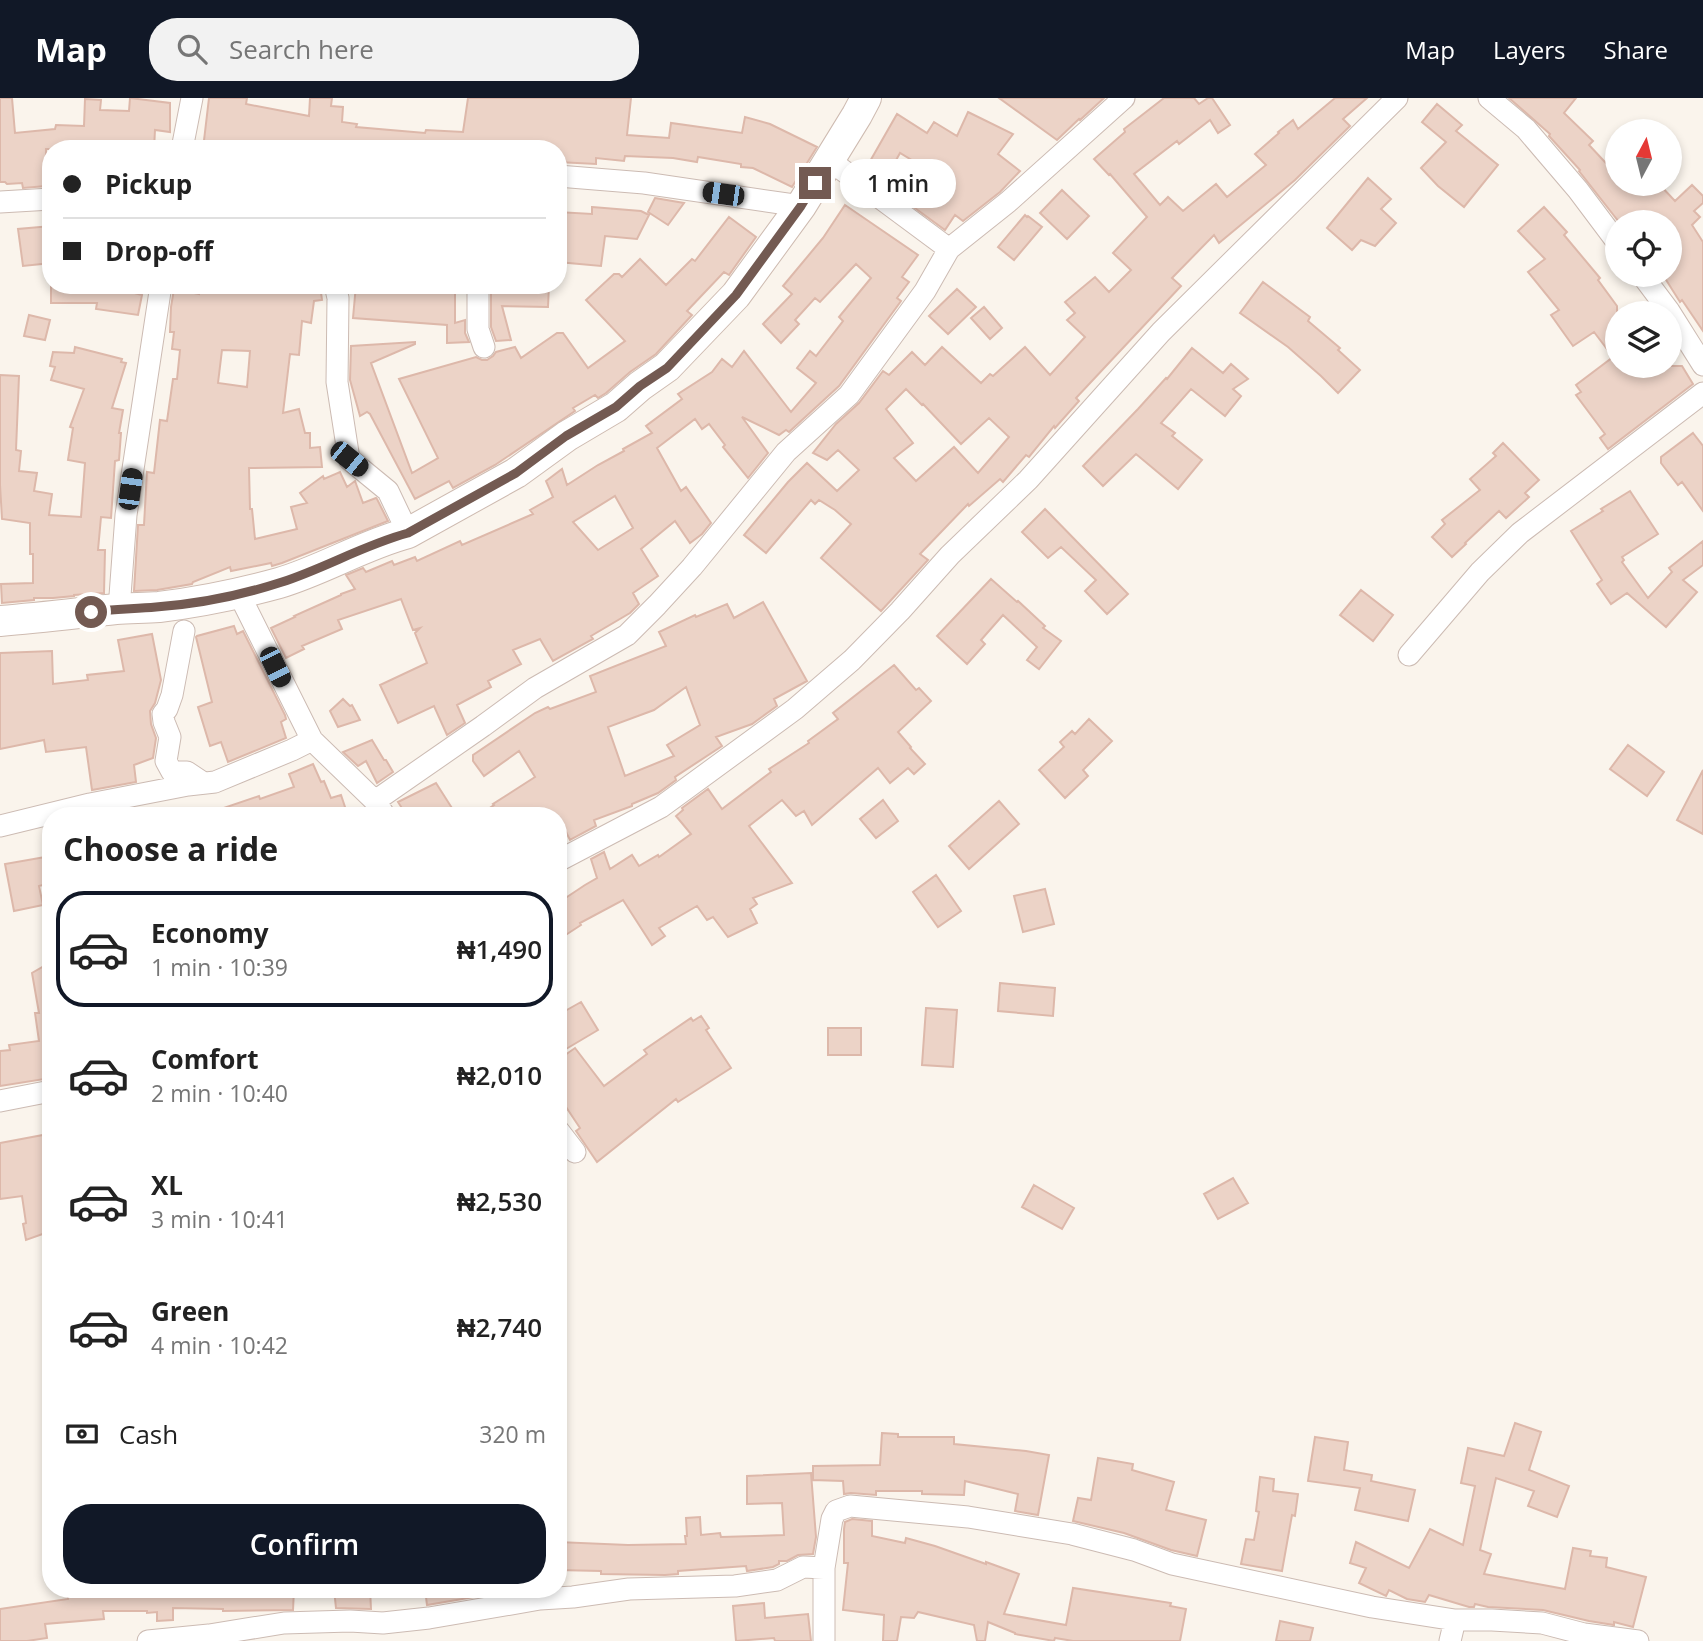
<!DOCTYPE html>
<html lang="en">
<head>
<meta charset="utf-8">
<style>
	:root { --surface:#fff; --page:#f2f2f2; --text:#222; --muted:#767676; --line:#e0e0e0; --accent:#111827 }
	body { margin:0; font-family:"Open Sans",sans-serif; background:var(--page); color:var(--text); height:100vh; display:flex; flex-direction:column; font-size:26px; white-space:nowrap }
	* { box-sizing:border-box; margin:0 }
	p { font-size:23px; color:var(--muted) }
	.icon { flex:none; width:38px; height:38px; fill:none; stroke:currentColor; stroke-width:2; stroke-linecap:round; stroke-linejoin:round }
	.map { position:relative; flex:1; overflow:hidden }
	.sheet { position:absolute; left:42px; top:709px; width:525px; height:791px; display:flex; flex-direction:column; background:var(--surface); border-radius:28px; box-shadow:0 4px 10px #0003 }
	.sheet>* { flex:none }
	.banner { position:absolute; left:42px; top:42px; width:525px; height:154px; border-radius:28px; box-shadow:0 4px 10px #0003; display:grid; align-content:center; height:154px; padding:0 21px; background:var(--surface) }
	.needle { width:46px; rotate:7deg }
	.controls { position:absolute; left:1605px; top:21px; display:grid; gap:14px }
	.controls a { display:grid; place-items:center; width:77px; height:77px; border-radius:50%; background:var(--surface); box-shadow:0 4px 10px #0003; font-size:35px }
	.end { position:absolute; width:32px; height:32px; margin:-16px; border:9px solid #735a52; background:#fff; box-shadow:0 0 0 4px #fff }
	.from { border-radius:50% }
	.bubble { position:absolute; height:49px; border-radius:24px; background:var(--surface); box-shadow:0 4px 10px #0003; font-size:23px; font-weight:600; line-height:49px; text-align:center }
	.car { position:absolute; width:21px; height:42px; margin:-21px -10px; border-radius:9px; box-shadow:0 0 5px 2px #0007; background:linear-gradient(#222 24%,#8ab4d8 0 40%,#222 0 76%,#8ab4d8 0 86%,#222 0) }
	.banner b { display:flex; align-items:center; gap:24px; height:66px; font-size:26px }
	.banner b+b { border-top:2px solid var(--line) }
	.banner i { width:18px; height:18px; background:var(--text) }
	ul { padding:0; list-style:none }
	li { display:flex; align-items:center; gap:21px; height:116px; margin:0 14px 10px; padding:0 7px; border:4px solid transparent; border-radius:28px }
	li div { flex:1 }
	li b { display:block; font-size:26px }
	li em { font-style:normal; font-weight:600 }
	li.selected { border-color:var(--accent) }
	li>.icon { width:63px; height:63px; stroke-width:1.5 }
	h2 { padding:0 21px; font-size:32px; line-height:84px }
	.pay { display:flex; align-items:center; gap:18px; height:77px; padding:0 21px; font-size:26px }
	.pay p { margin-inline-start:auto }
	.action { display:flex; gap:14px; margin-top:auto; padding:14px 21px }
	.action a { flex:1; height:80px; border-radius:28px; background:var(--accent); color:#fff; font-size:28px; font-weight:600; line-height:80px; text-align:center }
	header { display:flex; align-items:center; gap:42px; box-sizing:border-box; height:98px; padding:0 35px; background:var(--accent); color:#fff }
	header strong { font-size:33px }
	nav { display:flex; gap:38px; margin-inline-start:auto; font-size:24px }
	.search { width:490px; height:63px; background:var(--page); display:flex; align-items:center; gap:18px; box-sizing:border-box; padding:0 24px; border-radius:28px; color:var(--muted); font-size:26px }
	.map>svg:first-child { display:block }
</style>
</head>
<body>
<header>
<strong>Map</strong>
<div class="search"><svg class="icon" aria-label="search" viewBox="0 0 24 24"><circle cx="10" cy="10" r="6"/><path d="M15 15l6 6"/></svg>Search here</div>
<nav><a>Map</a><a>Layers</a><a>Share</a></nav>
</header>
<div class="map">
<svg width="1703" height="1543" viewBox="0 0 1703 1543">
	<rect width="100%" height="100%" fill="#faf4ec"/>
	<path fill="#ecd3c7" stroke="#ddb8aa" stroke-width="2" fill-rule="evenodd" d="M0,0H12L15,35L55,31L56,27L84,28L85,1L101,2L100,12L129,13L130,0L170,5V34L155,32L154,51H46V88L23,90L22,85L7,86L5,84H0Z
		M209,0H247L246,6L309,18L310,0H332L331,8L343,9L342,24L357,26L356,29L425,35L426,32L463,34L468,0H631L627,37L669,40L671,25L742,35L745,19L770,26L817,49L792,89L753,70L741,69V66L698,59L697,64L673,60L625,58L624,63L596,60V66L558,64V51H203Z
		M999,0H1104L1080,22L1079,21L1057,42Z
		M1164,0H1194L1199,6L1208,0H1212L1230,27L1218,35L1210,22L1179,46L1177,43L1134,76L1160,107L1168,99L1183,113L1216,86L1227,99L1266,67L1255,56L1279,35L1278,34L1293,22L1298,31L1335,0H1367L1343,21L1350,28L1295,82L1219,145L1214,137L1172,180L1181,188L1076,300L1079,303L1055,330L1054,328L1029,359L1026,357L1003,384L1000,381L969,408L968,406L920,456L928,462L881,513L821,460L851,426L835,412L819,402L815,406L811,402L766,455L744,437L788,384L807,365L837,393L859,372L838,352L827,362L813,355L836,326L859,305L883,273L889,277L912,254L925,267L942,249L981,285L990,276L993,278L1025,249L1050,277L1085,239L1067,222L1075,215L1065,204L1095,179L1109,194L1131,172L1113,155L1147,119L1110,76L1109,77L1094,61L1125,34L1124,31ZM906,291L922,307L923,306L961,346L989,320L1009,339L978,375L954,349L916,383L894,360L913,345L886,311Z
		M1509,0H1576L1564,15L1593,43L1589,47L1617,77V86H1659L1675,103L1692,87L1703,98V105L1694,113L1700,119L1692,127L1703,144V233L1682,202L1680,204L1663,177H1670V124H1619L1579,73L1580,72L1549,38L1550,36Z
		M1437,6L1462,27L1456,33L1498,67L1464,109L1438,88L1421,70L1446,44L1422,24Z
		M968,14L1013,36L998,56L1020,73L1000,94L963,123L955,117L945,132L908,105L928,72L900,55L883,86L865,72L897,16L927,35L934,24L957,38Z
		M1368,80L1391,101L1381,111L1396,125L1375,148L1361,142L1352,152L1327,130Z
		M1062,92L1089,118L1067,141L1040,115Z
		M655,100L684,105L668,127L648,114Z
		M845,107L918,157L902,179L909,184L897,200L901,203L839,288L789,334L786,332L779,337L742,319L768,355L748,380L723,349L725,347L709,326L702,331L695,321L657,350L681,393L686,389L711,425L702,436L690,445L675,423L641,451L658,478L633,495L639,506L630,515L591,538L593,541L553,563L540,541L513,552L521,566L488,583L491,589L457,607L465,625L447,637L434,608L398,625L380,587L427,565L415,535L420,530L413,532L401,501L338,522L342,531L302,548L304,551L286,560L271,530L295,519L294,518L341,497V496L355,491L346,477L363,470L366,474L392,463L394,467L415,459L417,463L460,443L462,447L533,416L530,412L553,399L546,383L562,371L567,387L598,367L624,353L623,351L652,335L646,328L682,301L678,296L712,274L722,261L732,269L744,253L791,314L816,285L797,270L810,253L816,258L843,223L839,219L871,180L856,166L820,204L815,200L795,222L799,226L781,245L763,226L792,196L783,188L823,140ZM615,398L633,430L598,452L573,424Z
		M592,109L641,113L649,117L637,141L605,138L601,168L558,164V114L592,116Z
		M1544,109L1567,134L1564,137L1600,180L1598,182L1617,208V268H1682L1693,286L1608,351L1600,340L1605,336L1576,297L1581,294L1576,287L1613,259L1594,234L1573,248L1551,217L1559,212L1528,174L1545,161L1518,133Z
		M1025,117L1027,119L1028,118L1042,129L1014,162L998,149Z
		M729,119L756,139L729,177L724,174L687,213L692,217L656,256L630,274L606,295L598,300L595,297L573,310L575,313L495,367L453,390L449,383L415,401L370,316L367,314L360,318L350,282L351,248L415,244V246L371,265L412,375L438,360L399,281L476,259L482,262H487L493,258L496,254L515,249L521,260L557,235H563L588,270L625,243L586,202L614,176H619L622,179L640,161L666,187L692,161L695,163Z
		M51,128V165L23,168L18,131Z
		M1263,184L1310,219L1308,223L1340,250L1338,252L1360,272L1338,295L1321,278L1288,249L1240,215Z
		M51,187H89L132,192L131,194L142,197L138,217L96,211L97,205H51Z
		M199,187H320L322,202L314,203L311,225L302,223L299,257L290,256L283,315L299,311L305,335H310V350L320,349L322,369L249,370L250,411H252L255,441L297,431L291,409L307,405L300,395L323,378L324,381L340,374L347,389L355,383L363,405L376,400L377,401L388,423L282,465L272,468L271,465L231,473L230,469L193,484L192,486L157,492L134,493L138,427H144L147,374L154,375L160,322L167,323L173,281H177L180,252L172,251L174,234H170L171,209L174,191L199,196ZM222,252L250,253L247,289L218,285Z
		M356,187H455V225L465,222V235L469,244L447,245V227L353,220Z
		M491,187H549L548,209L502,208L511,242L496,243L491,229Z
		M957,191L976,209L948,236L929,218Z
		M984,209L1002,230L990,241L971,220Z
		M29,217L50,222L45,242L24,238Z
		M75,249L122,261L121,264L126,265L112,310L123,312L119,335H121L119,362L115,363L111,420L101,419L98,452H105L104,495L74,497V498L53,500H34V502L2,505L1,486L33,485V456H30V425L2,421L0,387V277L19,278L16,352L21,353L19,373L37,375L34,393L52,396L49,417L81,419L85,365L68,362L73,330L70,329L84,291L51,282L55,269L50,268L53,254L74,255Z
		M1192,250L1223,275L1231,266L1248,281L1233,291L1241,298L1225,318L1191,291L1161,325L1175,335L1172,338L1202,362L1178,391L1136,356L1103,388L1083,368L1138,311L1166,280L1167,281Z
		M1693,335L1703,348V413L1682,384L1678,387L1661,365V359Z
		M1503,345L1539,382L1525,395L1529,399L1506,420L1499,413L1465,445L1466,446L1452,459L1432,439L1445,426L1442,422L1480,392L1470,381L1496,358L1493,355Z
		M1630,393L1658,436L1622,459L1624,462L1622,464L1648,500L1672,474L1669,470L1703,443V467L1683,482L1697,494L1666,529L1627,495L1611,506L1597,486L1602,482L1571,433L1603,413L1601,411Z
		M1045,411L1128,496L1107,516L1085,493L1096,482L1061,449L1048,460L1022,434Z
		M991,481L1017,504L1018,503L1045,528L1043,530L1061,543L1039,571L1027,562L1037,549L1003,517L981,542L985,546L967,566L937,538Z
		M1361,492L1393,517L1373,543L1340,517Z
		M763,504L807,583L774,601L777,608L752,626L716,639L722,648L675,679L676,682L658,695L632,706V708L594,722L596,728L570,742L558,718H478L494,707L493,706L535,679L519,653L484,678L473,663V657L535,615L548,609L550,611L596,594L590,578L666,548L659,534L695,517L696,519L727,506L734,520ZM686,589L700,627L667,647L674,658L625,678L608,629L654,612Z
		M234,528L237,536L243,533L285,617L286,621L281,624L286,640L228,664L221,644L210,648L198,609L212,604L196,539L197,538Z
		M152,536L161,582L155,605L150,613L151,626L156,640L153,660L134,667L136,684L92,692L86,649L46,654L44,642L0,651V555L52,553L53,586L88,582L87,577L124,573L118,542Z
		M894,567L916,592L919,590L931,603L898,634L911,649L910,650L925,666L914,676L908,670L890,685L878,670L812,727L804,713L796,718L782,702L749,728L792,785L753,800L757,806L750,811L757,825L728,839L713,819L707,822L697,808L659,830L665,838L652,847L623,802L580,825L581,827L558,842V805L585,787L597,780L591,761L604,754L610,771L632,757L639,768L658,757L659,759L691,736L676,718L683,712L682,710L708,691L722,711L771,674L769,671L809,645L808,643L838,621L833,615Z
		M343,601L350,608L352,607L360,622L338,629L330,613Z
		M1089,621L1112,643L1083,672L1088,678L1065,700L1039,672L1064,649L1060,644L1072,633L1075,636Z
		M372,642L384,662H386L393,674L377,685L366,663L358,668L343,654Z
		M1628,647L1664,674L1647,698L1610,671Z
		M313,666L321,684L324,683L331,700L341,697L348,718H209V715L259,698L260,701L294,689L289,676Z
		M1703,672V736L1677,722Z
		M436,685L457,718H407L398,704Z
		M883,702L898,723L876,740L860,721Z
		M999,703L1019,726L969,771L949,748Z
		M51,758V785L39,788L43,807L14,813L5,766Z
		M936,777L961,813L938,829L913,794Z
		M1045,791L1054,826L1023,834L1014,798Z
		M51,864V980L0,988V953L10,952L9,947L39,943L35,915H39L32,875Z
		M1000,885L1055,890L1053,918L998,913Z
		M581,904L598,932L566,951L558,938V917Z
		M926,910L957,912L953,969L922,967Z
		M701,918L709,930L706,932L731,970L678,1004L676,1001L597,1064L576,1033L580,1030L558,997V962L575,950L604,988L647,956L644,952L691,920L693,923Z
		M828,930H861V957H828Z
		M43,1037L51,1080V1133L26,1142L23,1126L26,1125L22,1098L0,1101V1045Z
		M1233,1080L1248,1105L1218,1121L1204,1096Z
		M1034,1087L1074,1110L1062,1131L1022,1109Z
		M1515,1325L1541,1334L1529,1372L1569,1388L1557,1419L1528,1408L1534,1393L1496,1380L1480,1452L1491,1456L1484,1476L1565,1491L1573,1450L1591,1453L1590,1458L1607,1460L1606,1469L1646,1479L1633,1529L1614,1524V1527L1589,1523L1543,1512L1488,1509L1475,1506L1474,1509H1469L1429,1497L1425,1504L1407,1501L1389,1492L1386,1498L1359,1485L1366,1470L1350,1465L1356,1444L1409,1470L1430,1431L1463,1447L1475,1388L1461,1385L1468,1350L1504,1358Z
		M882,1335L898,1336V1339H954V1346L1026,1353L1049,1357L1038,1417L1015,1413L1018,1396L965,1383L964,1397L922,1396V1393H876V1397L851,1395L844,1396L843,1383L813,1382V1368L880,1367Z
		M1315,1339L1348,1344L1344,1372L1372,1377L1371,1383L1415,1392L1408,1423L1355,1412L1360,1390L1308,1383Z
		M1098,1360L1133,1366L1132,1372L1174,1384L1166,1412L1206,1422L1197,1458L1171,1452L1124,1435L1073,1423L1078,1400L1091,1402Z
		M811,1375L816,1439L813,1456L798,1457L787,1463H779V1466L773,1469L747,1473L746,1468L678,1473V1476L665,1477L601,1476V1473L558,1472V1444L628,1447L686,1446L685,1438H687L686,1420L700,1419L701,1437L720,1435L721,1439L784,1437L782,1405L747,1406V1378Z
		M1260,1379L1274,1381L1273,1393L1298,1396L1295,1418L1292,1417L1282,1473L1241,1466L1246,1441L1254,1442L1259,1414L1256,1413Z
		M852,1421L872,1423V1438L905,1445L906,1440L935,1448L986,1466V1464L1019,1476L1004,1516L1066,1527L1073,1490L1171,1505L1170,1508L1186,1511L1180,1543H1073L1055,1540L1054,1543L1015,1536V1535L988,1524L985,1543H977L974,1527L918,1514L914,1520L901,1519L897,1543H883L884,1517L843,1512L848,1465H844V1431L845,1424Z
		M67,1491H294L293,1512L223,1513V1511L173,1510V1522L157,1523V1514L147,1515V1513H103L104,1521L45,1526L47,1540L27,1543H0V1511L68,1501Z
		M334,1491H370L371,1511L336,1510Z
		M425,1491H485L486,1497L427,1507Z
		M764,1505L765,1520L808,1516L811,1543H775L774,1540L736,1543L733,1508Z
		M1280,1523L1313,1530L1310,1543H1276Z"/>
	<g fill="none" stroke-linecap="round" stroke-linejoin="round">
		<g stroke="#ccbbb3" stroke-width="23">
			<path id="street" d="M1489,0L1526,31L1578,92L1617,144
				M182,51L192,0
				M829,62L949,151
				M558,78L644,85L801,108
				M0,104L51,101
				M1642,177L1669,213L1703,267
				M335,187L338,200L337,284L349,361L388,393L408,435
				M478,187V231L484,249
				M239,496L312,642L375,703L385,718
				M119,511L126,417L161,187
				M184,533L172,597L167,611L163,616L164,624L170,639L166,663L172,674H187L202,684
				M1409,557L1480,474L1520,435L1703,295
				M375,703L483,628L535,590L627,537L657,507L692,469L786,354L849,297L925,193L949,151L1008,104L1124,0
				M0,728L90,706L188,687L215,684L292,652L312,642
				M558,763L661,709L795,611L852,562L900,513L950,457L1028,382L1161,234L1397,0
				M0,1003L51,993
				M558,1032L575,1054
				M148,1543L209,1537L284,1525L350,1523L383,1525L429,1520L540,1501L573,1499L629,1491L735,1488L777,1482L803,1469L824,1470
				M824,1543V1470L832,1421L836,1413L850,1408L968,1419L1072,1436L1134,1452L1172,1466L1372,1509L1455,1522H1492L1542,1525L1584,1536L1638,1543
				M1450,1543L1455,1522"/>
		</g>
		<g stroke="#cebbb1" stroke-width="32">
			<path id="secondary" d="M0,523C39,520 78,515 116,511C131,510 145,510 159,509C200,504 239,496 279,485C323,472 363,447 408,435L516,375L567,338L616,309L640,288L667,269L736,197L801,108L857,17L866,0"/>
		</g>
		<use href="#street" stroke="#fff" stroke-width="21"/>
		<use href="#secondary" stroke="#fff" stroke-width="30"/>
	</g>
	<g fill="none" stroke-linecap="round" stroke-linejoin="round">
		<path stroke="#735a52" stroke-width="9" d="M91,514C113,511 134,511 156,509C198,506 242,497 282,484C325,470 364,447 408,435L516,375L566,338L616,309L640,288L667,270L736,197L801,108L815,85"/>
	</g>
</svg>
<div class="controls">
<a><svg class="needle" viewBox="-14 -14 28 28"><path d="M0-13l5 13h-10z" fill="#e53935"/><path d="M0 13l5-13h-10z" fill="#767676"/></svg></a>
<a><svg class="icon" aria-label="locate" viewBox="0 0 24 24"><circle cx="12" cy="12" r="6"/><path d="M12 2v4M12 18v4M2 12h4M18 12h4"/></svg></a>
<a><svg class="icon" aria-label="layers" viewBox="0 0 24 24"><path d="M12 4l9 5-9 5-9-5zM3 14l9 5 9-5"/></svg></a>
</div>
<i class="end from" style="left:91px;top:514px"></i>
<i class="end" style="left:815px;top:85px"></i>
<div class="bubble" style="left:840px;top:61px;width:116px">1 min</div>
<i class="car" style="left:723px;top:96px;rotate:278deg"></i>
<i class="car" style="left:349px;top:361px;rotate:129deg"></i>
<i class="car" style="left:130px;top:391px;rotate:8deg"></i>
<i class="car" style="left:275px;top:569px;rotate:154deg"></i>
<div class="banner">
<b><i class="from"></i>Pickup</b>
<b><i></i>Drop-off</b>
</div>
<section class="sheet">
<h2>Choose a ride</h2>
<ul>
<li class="selected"><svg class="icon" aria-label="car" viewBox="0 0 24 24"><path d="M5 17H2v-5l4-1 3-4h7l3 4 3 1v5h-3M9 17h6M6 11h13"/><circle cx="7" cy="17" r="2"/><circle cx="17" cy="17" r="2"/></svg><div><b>Economy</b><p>1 min · 10:39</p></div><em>₦1,490</em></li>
<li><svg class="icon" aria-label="car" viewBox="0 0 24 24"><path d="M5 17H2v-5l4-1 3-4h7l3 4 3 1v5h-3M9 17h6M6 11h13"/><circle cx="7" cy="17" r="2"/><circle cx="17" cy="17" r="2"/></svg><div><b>Comfort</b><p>2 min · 10:40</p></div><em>₦2,010</em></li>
<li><svg class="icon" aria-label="car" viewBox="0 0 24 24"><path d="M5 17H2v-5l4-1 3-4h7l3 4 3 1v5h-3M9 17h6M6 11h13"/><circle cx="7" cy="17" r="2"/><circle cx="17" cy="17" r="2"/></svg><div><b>XL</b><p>3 min · 10:41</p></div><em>₦2,530</em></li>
<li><svg class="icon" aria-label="car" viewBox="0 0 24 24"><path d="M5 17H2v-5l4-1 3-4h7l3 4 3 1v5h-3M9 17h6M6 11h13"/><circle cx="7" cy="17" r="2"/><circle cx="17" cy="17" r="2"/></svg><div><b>Green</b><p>4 min · 10:42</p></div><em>₦2,740</em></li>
</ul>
<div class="pay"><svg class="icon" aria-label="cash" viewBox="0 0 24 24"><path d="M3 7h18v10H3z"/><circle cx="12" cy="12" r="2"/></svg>Cash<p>320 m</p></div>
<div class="action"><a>Confirm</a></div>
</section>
</div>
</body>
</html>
